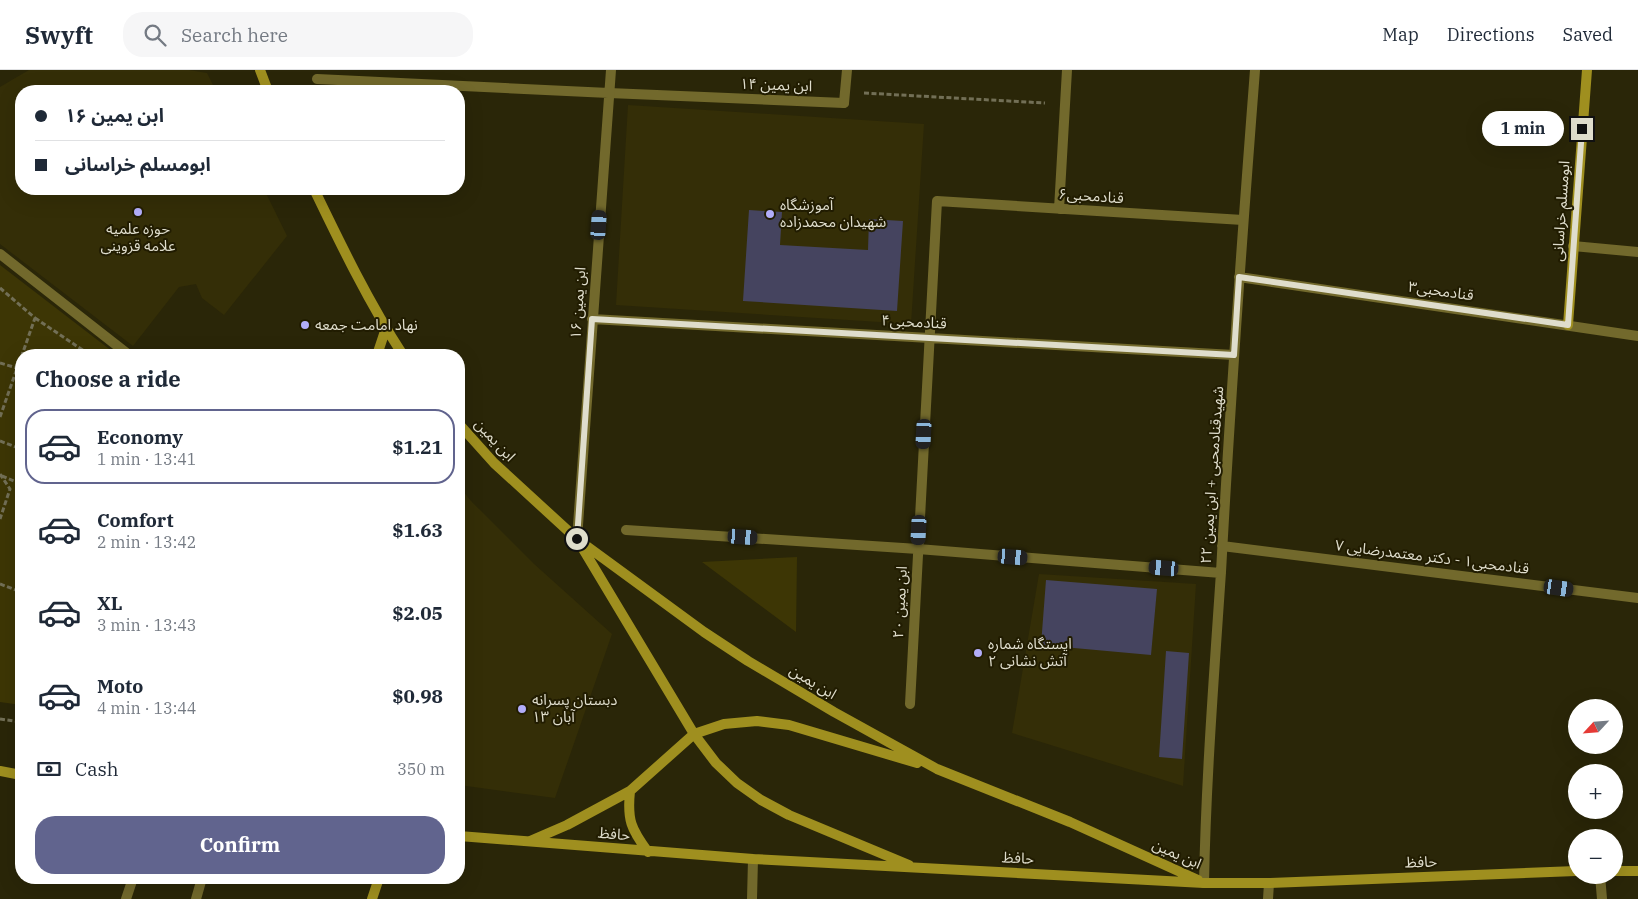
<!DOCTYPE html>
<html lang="en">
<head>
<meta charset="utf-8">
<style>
	:root { --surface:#fff; --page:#f6f6f7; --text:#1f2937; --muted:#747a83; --line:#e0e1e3; --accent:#61648e }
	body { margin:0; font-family:"IBM Plex Serif","Noto Sans Arabic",serif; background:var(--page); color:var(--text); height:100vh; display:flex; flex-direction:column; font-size:19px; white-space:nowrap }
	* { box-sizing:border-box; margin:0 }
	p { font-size:16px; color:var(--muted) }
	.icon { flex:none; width:28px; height:28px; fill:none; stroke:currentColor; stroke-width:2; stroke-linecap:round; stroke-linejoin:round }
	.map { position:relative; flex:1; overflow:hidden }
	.side { position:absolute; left:15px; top:279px; width:450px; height:535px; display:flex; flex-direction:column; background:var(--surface); border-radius:20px; box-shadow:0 5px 20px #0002 }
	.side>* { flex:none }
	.hud { position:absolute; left:15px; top:15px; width:450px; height:110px; border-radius:20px; box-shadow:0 5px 20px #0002; display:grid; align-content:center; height:110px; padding:0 20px; background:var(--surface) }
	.needle { width:32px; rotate:244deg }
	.controls { position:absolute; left:1568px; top:629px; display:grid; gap:10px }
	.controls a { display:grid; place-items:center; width:55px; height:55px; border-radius:50%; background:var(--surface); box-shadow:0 5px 20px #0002; font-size:25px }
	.end { position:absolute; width:22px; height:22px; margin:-11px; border:6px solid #dfddcc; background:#111; box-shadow:0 0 0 2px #111 }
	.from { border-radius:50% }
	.bubble { position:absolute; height:35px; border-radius:18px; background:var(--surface); box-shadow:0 5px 20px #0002; font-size:16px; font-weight:700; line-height:35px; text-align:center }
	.car { position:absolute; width:15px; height:30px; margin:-15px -8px; border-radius:6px; box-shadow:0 0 4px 1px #0007; background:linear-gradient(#222 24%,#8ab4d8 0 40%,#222 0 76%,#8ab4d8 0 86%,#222 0) }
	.hud b { display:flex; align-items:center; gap:18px; height:48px; font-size:19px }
	.hud b+b { border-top:1px solid var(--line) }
	.hud i { width:12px; height:12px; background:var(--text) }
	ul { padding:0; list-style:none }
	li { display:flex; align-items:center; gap:15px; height:75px; margin:0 10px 8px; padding:0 10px; border:2px solid transparent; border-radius:20px }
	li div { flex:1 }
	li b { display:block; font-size:19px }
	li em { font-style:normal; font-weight:700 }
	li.current { border-color:var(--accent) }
	li>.icon { width:45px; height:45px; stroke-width:1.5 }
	h2 { padding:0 20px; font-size:22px; line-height:60px }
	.pay { display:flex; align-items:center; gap:12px; height:55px; padding:0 20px; font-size:19px }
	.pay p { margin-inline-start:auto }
	.button { display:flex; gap:10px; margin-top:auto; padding:10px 20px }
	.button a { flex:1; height:58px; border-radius:20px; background:var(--accent); color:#fff; font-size:20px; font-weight:700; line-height:58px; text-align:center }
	header { display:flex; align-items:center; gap:30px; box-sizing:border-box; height:70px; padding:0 25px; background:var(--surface); border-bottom:1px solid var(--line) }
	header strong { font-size:24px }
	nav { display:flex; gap:28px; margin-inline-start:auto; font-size:18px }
	.search { width:350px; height:45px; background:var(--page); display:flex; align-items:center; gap:12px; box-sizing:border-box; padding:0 18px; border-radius:20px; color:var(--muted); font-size:19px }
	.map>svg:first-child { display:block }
</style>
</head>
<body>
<header>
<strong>Swyft</strong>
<div class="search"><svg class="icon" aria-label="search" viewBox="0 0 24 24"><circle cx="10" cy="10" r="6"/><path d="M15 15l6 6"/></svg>Search here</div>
<nav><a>Map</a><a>Directions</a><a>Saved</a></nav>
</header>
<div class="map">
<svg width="1638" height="829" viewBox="0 0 1638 829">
	<rect width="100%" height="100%" fill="#2a2608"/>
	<path fill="#342e07" d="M29,0H189L207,3L216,21H21V119H264L287,166L224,245L202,228L196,214L179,217L133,276L0,174V17Z
		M628,35L924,54L911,254L616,235Z
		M459,416L471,431L533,493L612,564L555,728L459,715Z
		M1039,504L1196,514L1183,716L1012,663Z"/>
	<path fill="#3d3605" d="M0,195L117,285H21V635L0,632Z
		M797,487L796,562L702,492Z"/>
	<path fill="#45445f" d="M749,140L782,142L780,175L868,180L869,149L903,151L897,241L743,231Z
		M1046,510L1157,519L1151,585L1041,575Z
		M1166,581L1189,583L1182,689L1159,687Z"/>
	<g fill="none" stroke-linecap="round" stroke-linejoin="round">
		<path stroke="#726f56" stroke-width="3" stroke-dasharray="5 2.5" stroke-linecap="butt" d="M864,23L1045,33
			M0,218L35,248L22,285
			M35,248L90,285
			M0,293L17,298
			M0,347L21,287
			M0,371L21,379
			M0,404L10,419L0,449
			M2,406L21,414
			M0,514L21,522
			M0,649L21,652"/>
		<path stroke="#72692c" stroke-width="10" d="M609,23L844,33
			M0,184L129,285
			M126,829L133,808
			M196,829L202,808"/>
		<path stroke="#72692c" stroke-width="10" d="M317,9L609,23
			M844,33L847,0
			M1059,139L1067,0
			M1573,176L1638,182
			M1239,207L1638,266
			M592,249L1234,285
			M626,460L918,479L1221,503
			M577,469L611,0
			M1222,476L1638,528
			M910,634L937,131L1243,150
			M1600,805L1602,829
			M1204,813C1206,709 1214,606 1221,502C1230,335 1242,167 1255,0
			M752,829L753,789
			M1268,829L1269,813"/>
		<path stroke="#9f8f1f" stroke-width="10" d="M260,0L268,21
			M314,119C341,175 369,233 403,285
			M1568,255L1587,0
			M377,285L386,258
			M459,354L494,393L577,469L704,562L748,591L834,642L937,699L1070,752L1198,810
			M580,474L694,664L716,693L737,713L761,730L789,745L909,795
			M0,701L21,705
			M630,721C627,750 631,759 648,782
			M459,766L753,789L1204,813H1269L1576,801
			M530,771L567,755L630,721L694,664L724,654L757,651L789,655L917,693
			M1614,801H1638
			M372,829L379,808"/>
	</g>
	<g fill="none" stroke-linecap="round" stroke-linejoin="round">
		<path stroke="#dfddcc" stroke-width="6" d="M577,469L592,249L1234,285L1239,207L1568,255L1582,59"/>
	</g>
	<g fill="#b2adf9" stroke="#211c01" stroke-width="2">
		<circle cx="138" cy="142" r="5"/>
		<circle cx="770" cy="144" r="5"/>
		<circle cx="305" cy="255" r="5"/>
		<circle cx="978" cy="583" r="5"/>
		<circle cx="522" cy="639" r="5"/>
	</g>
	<g text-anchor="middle" stroke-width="4" stroke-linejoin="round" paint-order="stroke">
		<g font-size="15" fill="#dfddcc" stroke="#211c01">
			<text transform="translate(776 15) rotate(2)" y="5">ابن یمین ۱۴</text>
			<text transform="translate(1091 126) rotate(4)" y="5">قنادمحبی۶</text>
			<text transform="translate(1561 141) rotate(-86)" y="5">ابومسلم خراسانی</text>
			<text transform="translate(1441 221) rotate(8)" y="5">قنادمحبی۳</text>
			<text transform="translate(578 233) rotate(-86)" y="5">ابن یمین ۱۶</text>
			<text transform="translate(914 252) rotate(3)" y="5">قنادمحبی۴</text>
			<text transform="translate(495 370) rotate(47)" y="5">ابن یمین</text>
			<text transform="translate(1212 405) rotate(-86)" y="5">شهیدقنادمحبی + ابن یمین ۲۲</text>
			<text transform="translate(1432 487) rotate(7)" y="5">قنادمحبی۱ - دکتر معتمدرضایی ۷</text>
			<text transform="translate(900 532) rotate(-87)" y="5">ابن یمین ۲۰</text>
			<text transform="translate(813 612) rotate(31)" y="5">ابن یمین</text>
			<text transform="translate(614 764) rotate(5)" y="5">حافظ</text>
			<text transform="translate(1177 784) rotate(24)" y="5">ابن یمین</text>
			<text transform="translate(1018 788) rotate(3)" y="5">حافظ</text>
			<text transform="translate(1421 792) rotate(-2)" y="5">حافظ</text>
		</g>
		<g font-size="15" fill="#dfddcc" stroke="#211c01" text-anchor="start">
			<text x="780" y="140">آموزشگاه<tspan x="780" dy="17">شهیدان محمدزاده</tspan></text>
			<text x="138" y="164" text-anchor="middle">حوزه علمیه<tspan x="138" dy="17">علامه قزوینی</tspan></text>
			<text x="315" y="260">نهاد امامت جمعه</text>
			<text x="988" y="579">ایستگاه شماره<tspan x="988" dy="17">۲ آتش نشانی</tspan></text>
			<text x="532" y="635">دبستان پسرانه<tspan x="532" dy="17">۱۳ آبان</tspan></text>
		</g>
	</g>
</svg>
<div class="controls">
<a><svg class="needle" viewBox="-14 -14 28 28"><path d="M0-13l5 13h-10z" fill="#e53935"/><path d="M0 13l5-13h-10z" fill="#747a83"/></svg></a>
<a>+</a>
<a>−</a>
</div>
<i class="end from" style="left:577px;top:469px"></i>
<i class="end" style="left:1582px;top:59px"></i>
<div class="bubble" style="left:1482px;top:41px;width:82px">1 min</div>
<i class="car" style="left:599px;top:155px;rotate:4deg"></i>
<i class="car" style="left:924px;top:364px;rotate:183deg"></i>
<i class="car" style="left:919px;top:460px;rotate:183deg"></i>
<i class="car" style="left:743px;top:467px;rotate:94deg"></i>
<i class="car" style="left:1013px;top:487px;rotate:95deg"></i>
<i class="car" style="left:1164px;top:498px;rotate:275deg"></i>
<i class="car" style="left:1559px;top:518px;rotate:98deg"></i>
<div class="hud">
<b><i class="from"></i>ابن یمین ۱۶</b>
<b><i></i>ابومسلم خراسانی</b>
</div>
<section class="side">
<h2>Choose a ride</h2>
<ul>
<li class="current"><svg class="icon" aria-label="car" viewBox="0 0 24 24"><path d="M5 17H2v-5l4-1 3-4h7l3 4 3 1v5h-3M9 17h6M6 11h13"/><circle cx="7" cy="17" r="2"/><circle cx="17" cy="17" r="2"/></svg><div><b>Economy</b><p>1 min · 13:41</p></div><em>$1.21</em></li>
<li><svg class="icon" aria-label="car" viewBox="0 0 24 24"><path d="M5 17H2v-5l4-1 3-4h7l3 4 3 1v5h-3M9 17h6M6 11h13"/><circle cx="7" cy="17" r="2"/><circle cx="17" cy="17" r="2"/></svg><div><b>Comfort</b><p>2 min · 13:42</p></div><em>$1.63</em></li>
<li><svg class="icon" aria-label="car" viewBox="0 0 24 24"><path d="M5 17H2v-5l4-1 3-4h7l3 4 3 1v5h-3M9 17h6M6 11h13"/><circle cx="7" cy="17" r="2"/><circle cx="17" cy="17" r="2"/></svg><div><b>XL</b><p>3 min · 13:43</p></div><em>$2.05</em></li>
<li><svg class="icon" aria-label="car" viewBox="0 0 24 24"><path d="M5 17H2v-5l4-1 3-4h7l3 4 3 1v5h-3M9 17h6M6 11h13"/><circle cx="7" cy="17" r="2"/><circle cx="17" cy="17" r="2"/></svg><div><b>Moto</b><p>4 min · 13:44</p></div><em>$0.98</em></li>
</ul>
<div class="pay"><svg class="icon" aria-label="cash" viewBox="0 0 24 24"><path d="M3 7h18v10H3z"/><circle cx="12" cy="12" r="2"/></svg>Cash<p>350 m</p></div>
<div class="button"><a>Confirm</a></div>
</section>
</div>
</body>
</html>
